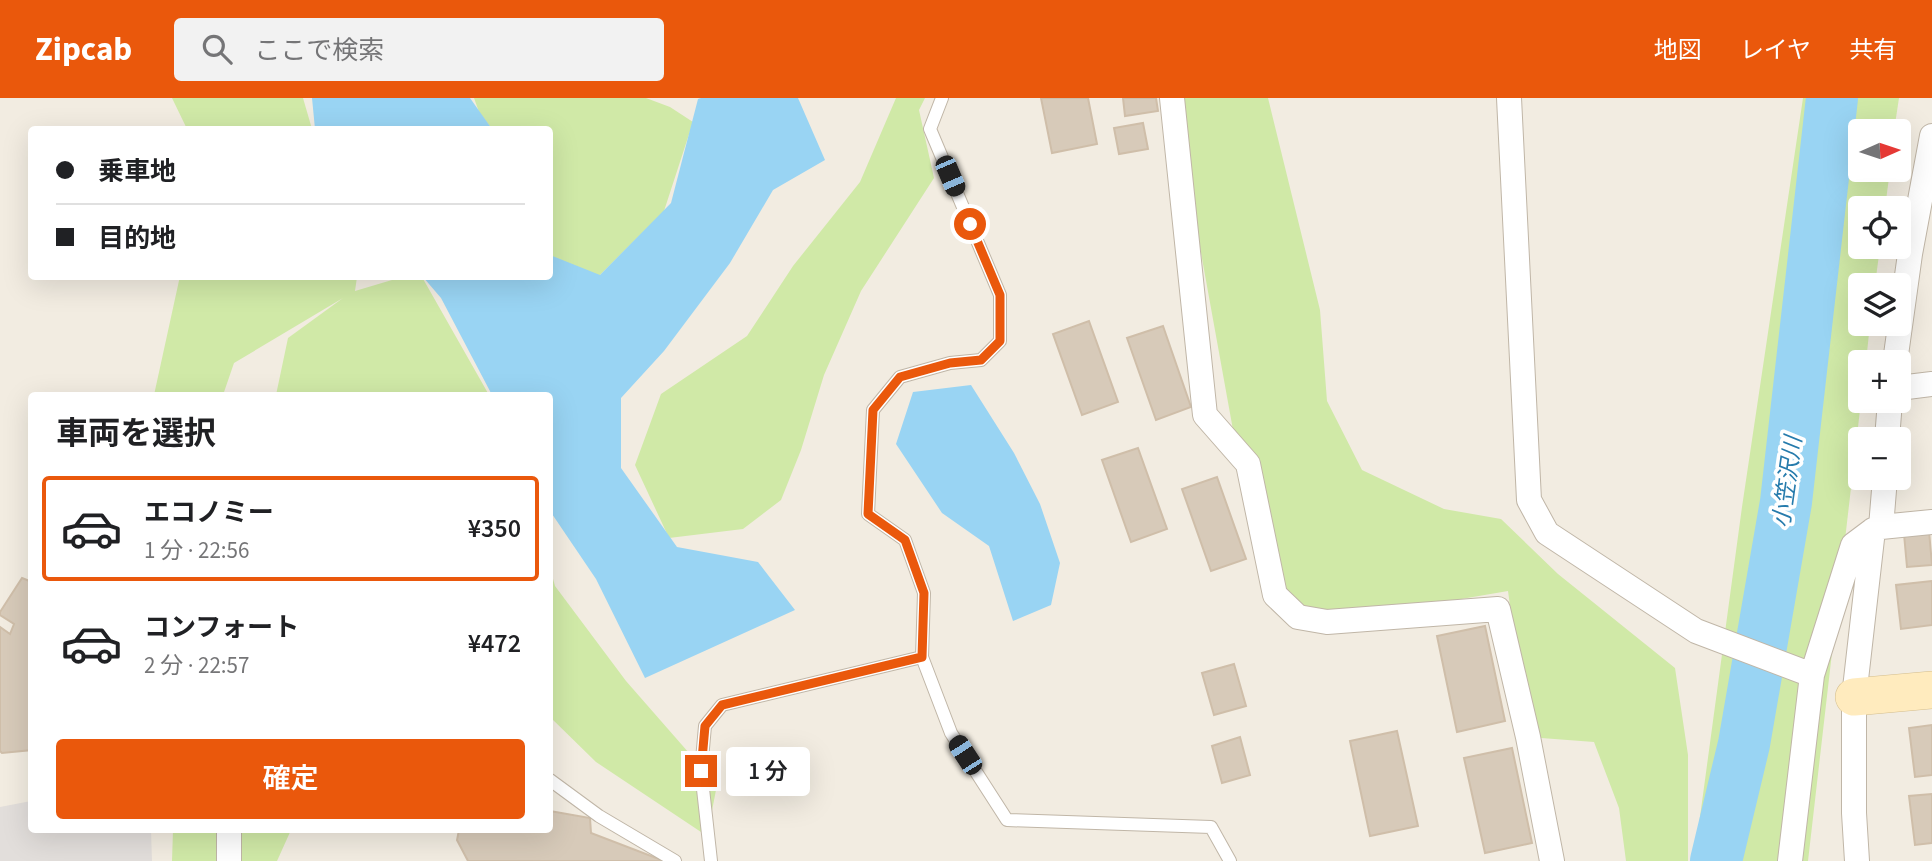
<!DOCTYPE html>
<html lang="ja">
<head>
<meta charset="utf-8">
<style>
	:root { --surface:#fff; --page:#f2f2f2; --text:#202124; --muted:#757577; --line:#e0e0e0; --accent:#ea580c }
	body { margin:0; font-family:"Source Sans 3","Noto Sans JP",sans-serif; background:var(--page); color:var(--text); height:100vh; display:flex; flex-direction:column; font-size:26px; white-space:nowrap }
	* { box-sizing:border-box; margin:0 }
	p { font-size:23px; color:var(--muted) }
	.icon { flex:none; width:38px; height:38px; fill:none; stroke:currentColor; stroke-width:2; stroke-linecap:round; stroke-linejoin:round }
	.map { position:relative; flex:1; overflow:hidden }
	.drawer { position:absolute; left:28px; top:294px; width:525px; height:441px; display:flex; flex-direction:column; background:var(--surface); border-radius:7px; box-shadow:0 7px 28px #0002 }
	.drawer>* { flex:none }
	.top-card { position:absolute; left:28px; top:28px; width:525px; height:154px; border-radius:7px; box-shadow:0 7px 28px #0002; display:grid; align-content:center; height:154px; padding:0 28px; background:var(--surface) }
	.needle { width:46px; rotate:87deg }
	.fabs { position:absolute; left:1848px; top:21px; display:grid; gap:14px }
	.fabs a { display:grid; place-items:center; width:63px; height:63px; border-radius:7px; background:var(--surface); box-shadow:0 7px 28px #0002; font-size:35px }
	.end { position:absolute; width:32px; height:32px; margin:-16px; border:9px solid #ea580c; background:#fff; box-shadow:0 0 0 4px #fff }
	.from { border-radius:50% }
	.bubble { position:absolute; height:49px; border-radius:7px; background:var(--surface); box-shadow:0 7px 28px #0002; font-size:23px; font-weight:600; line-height:49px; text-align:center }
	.car { position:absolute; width:21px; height:42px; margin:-21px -10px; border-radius:9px; box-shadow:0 0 5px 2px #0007; background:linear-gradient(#222 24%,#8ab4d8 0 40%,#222 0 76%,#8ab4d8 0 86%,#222 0) }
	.top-card b { display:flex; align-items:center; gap:24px; height:66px; font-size:26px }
	.top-card b+b { border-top:2px solid var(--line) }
	.top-card i { width:18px; height:18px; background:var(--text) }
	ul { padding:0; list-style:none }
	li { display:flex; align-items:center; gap:21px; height:105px; margin:0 14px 10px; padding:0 14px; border:4px solid transparent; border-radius:7px }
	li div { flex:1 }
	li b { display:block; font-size:26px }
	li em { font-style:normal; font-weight:600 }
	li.current { border-color:var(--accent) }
	li>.icon { width:63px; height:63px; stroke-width:1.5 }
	h2 { padding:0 28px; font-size:32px; line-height:84px }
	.action { display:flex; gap:14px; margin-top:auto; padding:14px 28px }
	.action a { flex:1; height:80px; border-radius:7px; background:var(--accent); color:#fff; font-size:28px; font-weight:600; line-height:80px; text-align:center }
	header { display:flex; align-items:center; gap:42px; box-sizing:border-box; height:98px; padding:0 35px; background:var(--accent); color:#fff }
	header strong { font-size:33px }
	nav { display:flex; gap:38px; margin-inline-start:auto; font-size:24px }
	.search { width:490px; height:63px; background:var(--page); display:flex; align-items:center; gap:18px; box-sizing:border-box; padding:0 24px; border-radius:7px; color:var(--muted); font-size:26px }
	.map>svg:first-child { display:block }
</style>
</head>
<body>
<header>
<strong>Zipcab</strong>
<div class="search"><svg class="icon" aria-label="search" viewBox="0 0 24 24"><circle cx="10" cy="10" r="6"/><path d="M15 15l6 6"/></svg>ここで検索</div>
<nav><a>地図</a><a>レイヤ</a><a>共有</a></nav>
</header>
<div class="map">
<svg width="1932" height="763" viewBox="0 0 1932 763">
	<rect width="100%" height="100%" fill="#f2ece1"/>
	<path fill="#d0e9a7" d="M172,0H303L312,31H187Z
		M474,0H646L670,9L693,24L664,113L591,186L550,157V32L492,31L479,14Z
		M896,0H925L919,12L934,80L861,193L824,277L801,352L781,402L743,431L669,440L635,367L661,296L747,238L793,168L860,84Z
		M1173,0H1268L1320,212L1327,303L1362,372L1444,411L1501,421L1558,476L1675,570L1688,657V763H1626L1619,710L1594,644L1528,639L1508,493L1327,524L1275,497L1237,354Z
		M1803,0H1899L1894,33H1860V72H1890L1885,110H1860V149H1880L1875,187H1860V226H1870L1866,264H1860L1861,303L1808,763H1694L1742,409Z
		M180,178L357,179L355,193L402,179H422L489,297H276L288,240L343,200L234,265L223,297H154Z
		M550,470L555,488L626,583L717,687L707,738L596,664L550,619Z
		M173,732H291L277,763H172Z"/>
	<path fill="#e2dedb" d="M31,703L32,732H151L152,763H0V709Z"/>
	<path fill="#99d4f3" d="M312,0H470L492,31H315Z
		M701,0H798L825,62L773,92L730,165L664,253L621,300V370L677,449L758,464L795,512L645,580L596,481L550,413V298L492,297L441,200L423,179L550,178V157L600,177L671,105L698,1Z
		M971,287L1014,355L1040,406L1060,465L1051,507L1013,523L989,448L942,415L896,346L913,294Z"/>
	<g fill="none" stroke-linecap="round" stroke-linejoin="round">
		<path stroke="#99d4f3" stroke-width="52" d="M1716,763L1744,646L1786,404L1832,0"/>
	</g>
	<path fill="#d7cab9" stroke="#cfbea9" stroke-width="2" d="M1041,0H1088L1097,46L1052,55Z
		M1123,0H1156L1158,13L1125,18Z
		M1143,25L1148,51L1119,56L1114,30Z
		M1089,223L1118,304L1082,317L1053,236Z
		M1163,228L1191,309L1156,322L1127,240Z
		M1138,350L1167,431L1131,444L1102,362Z
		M1217,379L1246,461L1211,473L1182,391Z
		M1929,433L1932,467L1907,469L1904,436Z
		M22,480L32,484V652L2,655L0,653V529L10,536L14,526L0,517V514Z
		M1932,483V527L1901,531L1896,487Z
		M1485,528L1505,623L1457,634L1437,538Z
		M1234,566L1246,608L1214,617L1202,575Z
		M1932,627V677L1915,679L1909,630Z
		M1397,633L1418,728L1370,738L1350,643Z
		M1240,639L1250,677L1222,685L1212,648Z
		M1512,650L1532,745L1485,755L1464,660Z
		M1932,696V745L1915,747L1909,698Z
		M550,713L590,720L591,735L664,763H468L457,742L459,732H550Z"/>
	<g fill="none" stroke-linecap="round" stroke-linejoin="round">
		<g stroke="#c0b6a7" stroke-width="14">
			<path id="lane" d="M942,0L930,31L1000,197V243L981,262L950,265L900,279L873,312L868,416L905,442L924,495L922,559L951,635L1007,722L1211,729L1230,763
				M550,682L599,718L675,763
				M711,763L701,673L705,628L722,607L922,559"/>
		</g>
		<g stroke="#c0b6a7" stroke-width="26">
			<path id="street" d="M1172,0L1205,317L1248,366L1275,497L1298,519L1327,524L1498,511L1528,639L1552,763
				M1509,0L1529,402L1547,435L1696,533L1812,577
				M1895,264L1910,156L1932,38
				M1899,290L1932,286
				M1887,341L1890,303
				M1881,429L1885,380
				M229,763V732
				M1790,763L1812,577L1853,447L1873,432L1881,429L1932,424
				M1857,763L1854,715V599L1873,432"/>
		</g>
		<g stroke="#d4be8e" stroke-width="38">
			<path id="secondary" d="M1854,599L1932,592"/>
		</g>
		<use href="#lane" stroke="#fff" stroke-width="12"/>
		<use href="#street" stroke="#fff" stroke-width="24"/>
		<use href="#secondary" stroke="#ffebbe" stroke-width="37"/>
	</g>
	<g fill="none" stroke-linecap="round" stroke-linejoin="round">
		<path stroke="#ea580c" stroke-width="9" d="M701,673L705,628L722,607L922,559L924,495L905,442L868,416L873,312L900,279L950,265L981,262L1000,243V197L970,126"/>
	</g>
	<g text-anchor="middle" stroke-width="7" stroke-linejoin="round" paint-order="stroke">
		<g font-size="23" font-style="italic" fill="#267bac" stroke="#fff">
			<text transform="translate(1787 384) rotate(-82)" y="8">小笠沢川</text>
		</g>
	</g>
</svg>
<div class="fabs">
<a><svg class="needle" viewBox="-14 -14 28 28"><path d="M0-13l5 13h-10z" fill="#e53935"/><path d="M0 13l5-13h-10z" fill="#757577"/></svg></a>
<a><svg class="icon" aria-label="locate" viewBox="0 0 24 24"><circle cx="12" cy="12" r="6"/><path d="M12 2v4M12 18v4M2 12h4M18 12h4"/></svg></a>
<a><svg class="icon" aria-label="layers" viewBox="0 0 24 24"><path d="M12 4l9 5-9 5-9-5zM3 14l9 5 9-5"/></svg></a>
<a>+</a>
<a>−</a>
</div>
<i class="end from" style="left:970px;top:126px"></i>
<i class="end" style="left:701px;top:673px"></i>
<div class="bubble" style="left:726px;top:649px;width:84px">1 分</div>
<i class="car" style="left:950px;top:78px;rotate:157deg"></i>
<i class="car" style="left:965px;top:657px;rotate:327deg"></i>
<div class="top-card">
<b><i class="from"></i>乗車地</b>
<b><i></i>目的地</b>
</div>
<section class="drawer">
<h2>車両を選択</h2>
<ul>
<li class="current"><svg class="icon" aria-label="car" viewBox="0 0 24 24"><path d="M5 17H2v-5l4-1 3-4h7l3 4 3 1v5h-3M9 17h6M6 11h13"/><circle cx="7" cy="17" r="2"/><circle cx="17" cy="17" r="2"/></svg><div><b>エコノミー</b><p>1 分 · 22:56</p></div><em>¥350</em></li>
<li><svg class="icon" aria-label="car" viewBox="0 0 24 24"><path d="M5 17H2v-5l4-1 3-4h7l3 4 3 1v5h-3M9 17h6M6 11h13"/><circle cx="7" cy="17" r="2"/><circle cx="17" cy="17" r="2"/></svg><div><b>コンフォート</b><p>2 分 · 22:57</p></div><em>¥472</em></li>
</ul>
<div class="action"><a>確定</a></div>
</section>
</div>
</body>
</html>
